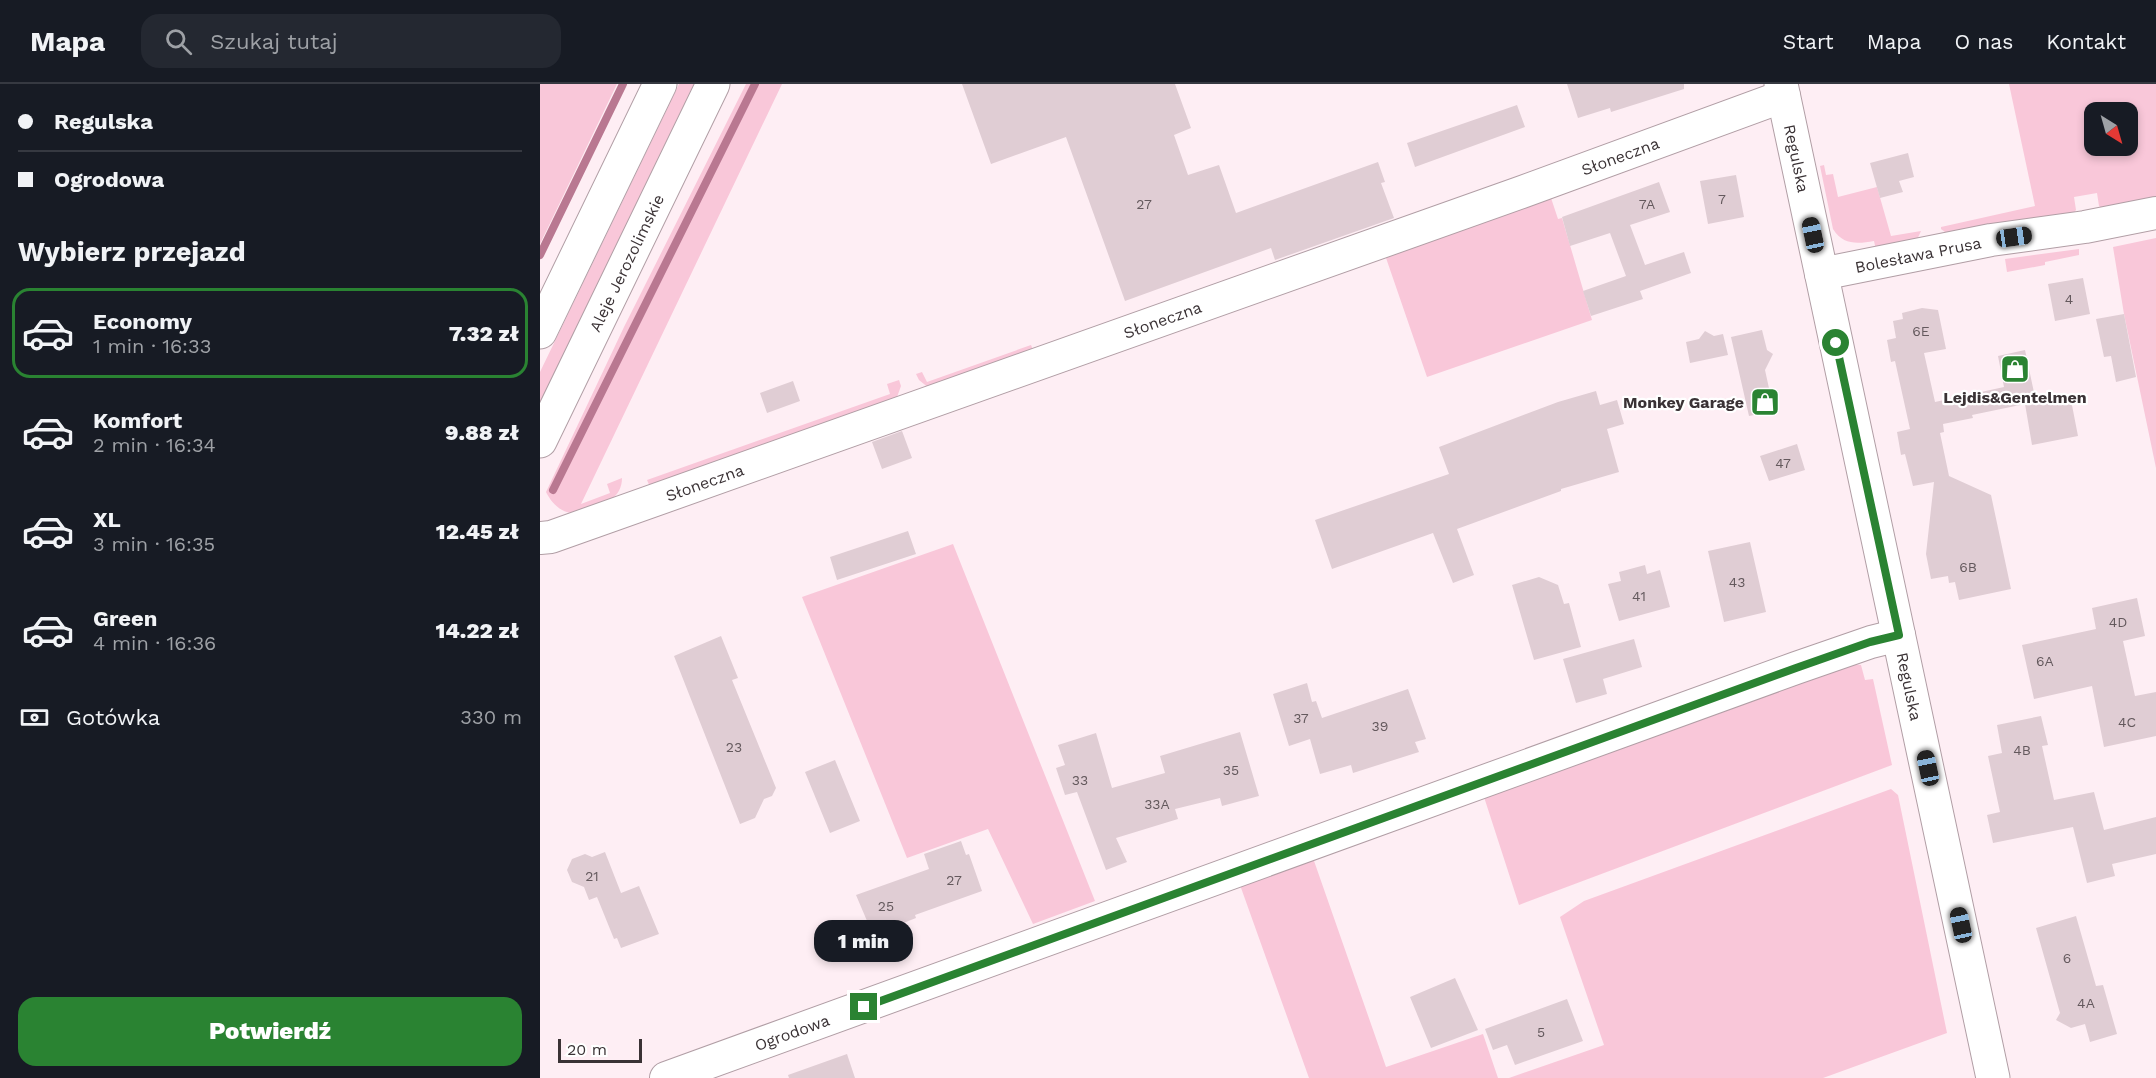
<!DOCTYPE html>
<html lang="pl">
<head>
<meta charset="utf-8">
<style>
	:root { --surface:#171b24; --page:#242831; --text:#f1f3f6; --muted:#9ea1a6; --line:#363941; --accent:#2a8332 }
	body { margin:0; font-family:"Work Sans",sans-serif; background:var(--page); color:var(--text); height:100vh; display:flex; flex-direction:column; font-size:22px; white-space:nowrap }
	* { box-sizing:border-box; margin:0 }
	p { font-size:20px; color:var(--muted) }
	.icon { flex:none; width:33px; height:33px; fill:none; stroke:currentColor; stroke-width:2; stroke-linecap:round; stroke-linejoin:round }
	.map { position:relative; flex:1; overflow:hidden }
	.sheet { display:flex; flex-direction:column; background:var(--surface); width:540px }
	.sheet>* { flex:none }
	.guide { display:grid; align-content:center; height:132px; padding:0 18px; background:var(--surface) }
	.needle { width:39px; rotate:143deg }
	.controls { position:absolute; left:1544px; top:18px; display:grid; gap:12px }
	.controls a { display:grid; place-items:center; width:54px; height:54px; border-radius:12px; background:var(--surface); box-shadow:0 3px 9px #0003; font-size:30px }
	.scale { position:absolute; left:18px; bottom:15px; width:84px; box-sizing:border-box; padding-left:6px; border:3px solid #3a3235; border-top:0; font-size:16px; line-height:21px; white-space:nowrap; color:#3a3235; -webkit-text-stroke:4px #fff; paint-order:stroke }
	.end { position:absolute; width:27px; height:27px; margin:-14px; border:8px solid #2a8332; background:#fff; box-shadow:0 0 0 3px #fff }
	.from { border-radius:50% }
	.bubble { position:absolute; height:42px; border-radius:18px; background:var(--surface); box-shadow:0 3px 9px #0003; font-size:20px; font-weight:800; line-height:42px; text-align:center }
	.car { position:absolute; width:18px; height:36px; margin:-18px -9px; border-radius:8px; box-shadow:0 0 4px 2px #0007; background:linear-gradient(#222 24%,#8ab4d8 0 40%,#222 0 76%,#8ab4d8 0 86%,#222 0) }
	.guide b { display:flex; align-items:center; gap:21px; height:57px; font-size:22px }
	.guide b+b { border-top:2px solid var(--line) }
	.guide i { width:15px; height:15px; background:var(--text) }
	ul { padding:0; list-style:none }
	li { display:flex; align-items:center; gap:18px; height:90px; margin:0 12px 9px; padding:0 6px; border:3px solid transparent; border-radius:18px }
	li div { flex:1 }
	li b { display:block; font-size:22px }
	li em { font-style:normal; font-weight:800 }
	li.active { border-color:var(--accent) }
	li>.icon { width:54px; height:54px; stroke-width:1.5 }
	h2 { padding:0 18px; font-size:27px; line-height:72px }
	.pay { display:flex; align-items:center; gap:15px; height:66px; padding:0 18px; font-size:22px }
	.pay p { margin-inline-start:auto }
	.action { display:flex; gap:12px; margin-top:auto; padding:12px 18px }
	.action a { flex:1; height:69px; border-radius:18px; background:var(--accent); color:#fff; font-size:24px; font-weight:800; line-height:69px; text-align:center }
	header { display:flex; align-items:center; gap:36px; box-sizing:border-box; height:84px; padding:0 30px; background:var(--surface); border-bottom:2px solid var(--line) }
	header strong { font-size:28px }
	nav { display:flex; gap:33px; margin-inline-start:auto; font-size:21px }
	.search { width:420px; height:54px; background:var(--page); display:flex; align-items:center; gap:15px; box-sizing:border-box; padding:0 21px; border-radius:18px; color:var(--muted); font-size:22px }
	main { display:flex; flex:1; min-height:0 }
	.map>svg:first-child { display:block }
</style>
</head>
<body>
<header>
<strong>Mapa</strong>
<div class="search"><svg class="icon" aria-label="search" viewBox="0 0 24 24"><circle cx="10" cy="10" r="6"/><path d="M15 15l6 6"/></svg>Szukaj tutaj</div>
<nav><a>Start</a><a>Mapa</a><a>O nas</a><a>Kontakt</a></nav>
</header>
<main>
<section class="sheet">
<div class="guide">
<b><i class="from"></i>Regulska</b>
<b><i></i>Ogrodowa</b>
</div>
<h2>Wybierz przejazd</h2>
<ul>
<li class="active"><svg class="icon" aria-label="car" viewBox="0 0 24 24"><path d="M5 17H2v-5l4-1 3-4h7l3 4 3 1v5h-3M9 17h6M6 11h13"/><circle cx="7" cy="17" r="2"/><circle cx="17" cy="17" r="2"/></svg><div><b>Economy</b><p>1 min · 16:33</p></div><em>7.32 zł</em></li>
<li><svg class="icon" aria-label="car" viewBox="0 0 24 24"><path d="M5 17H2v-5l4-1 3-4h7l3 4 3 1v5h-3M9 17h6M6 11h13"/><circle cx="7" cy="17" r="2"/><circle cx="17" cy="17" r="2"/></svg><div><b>Komfort</b><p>2 min · 16:34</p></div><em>9.88 zł</em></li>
<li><svg class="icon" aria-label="car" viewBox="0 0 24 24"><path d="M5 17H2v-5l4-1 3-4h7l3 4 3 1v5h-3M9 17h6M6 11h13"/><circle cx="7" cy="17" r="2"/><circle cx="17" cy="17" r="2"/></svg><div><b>XL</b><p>3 min · 16:35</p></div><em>12.45 zł</em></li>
<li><svg class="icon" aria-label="car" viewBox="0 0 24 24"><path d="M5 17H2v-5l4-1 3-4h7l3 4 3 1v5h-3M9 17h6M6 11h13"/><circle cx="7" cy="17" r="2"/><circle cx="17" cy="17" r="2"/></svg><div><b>Green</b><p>4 min · 16:36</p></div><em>14.22 zł</em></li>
</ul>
<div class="pay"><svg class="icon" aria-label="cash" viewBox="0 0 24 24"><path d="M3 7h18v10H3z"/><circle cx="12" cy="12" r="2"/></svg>Gotówka<p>330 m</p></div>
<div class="action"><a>Potwierdź</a></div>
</section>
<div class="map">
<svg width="1616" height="994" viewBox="0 0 1616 994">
	<rect width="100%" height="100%" fill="#feeef4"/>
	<path fill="#f9c7d9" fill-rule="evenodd" d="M0,0H77L0,160Z
		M139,0H154L0,319V288Z
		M206,0H242L41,420L70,409L67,400L82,394C82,414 65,420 50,425C44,427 37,430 31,429C19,427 11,418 6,408L84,243Z
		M1469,0H1616V117L1566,128L1559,122L1557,109L1534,113L1536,126L1530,134L1409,151L1401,145V143L1495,122ZM1554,28H1587V62H1554Z
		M1284,81L1286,91L1293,90L1298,113L1337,103L1351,152L1381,147L1376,158L1336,166L1334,157C1317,160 1303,161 1293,145L1280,82Z
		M1009,108L1018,135L1022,134L1052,236L887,293L845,171Z
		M1616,154V384L1584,230L1573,163Z
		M1539,165V171L1505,178V181L1467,188L1465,175Z
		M491,261L493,266L390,305L379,296L376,290L382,288L387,298Z
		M359,296L361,302L357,313L110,403L107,396L350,310L347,300Z
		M413,460L555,817L493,840L448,745L367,774L262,513Z
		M1311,580L1321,581L1325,596L1333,595L1352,681L979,821L944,713Z
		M1351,705L1358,711L1407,949L1283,994H969L1064,961L1020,833L1044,817Z
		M773,774L846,983L943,950L958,994H769L700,801Z"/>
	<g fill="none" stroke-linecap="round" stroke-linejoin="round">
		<path stroke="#b97891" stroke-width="8" d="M0,171L83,0
			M13,406L215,0"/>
	</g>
	<path fill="#e0cdd4" d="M422,0H635L651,44L634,51L648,91L679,81L696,129L838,78L845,98L841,99L854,134L735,176L731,164L585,217L526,53L451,80Z
		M1027,0H1144V5L1071,28L1070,24L1038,34Z
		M977,21L985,43L875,83L867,59Z
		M1368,69L1374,93L1359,97L1363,108L1340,114L1330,79Z
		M1196,91L1204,133L1168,140L1160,97Z
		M1119,98L1130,128L1090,141L1105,181L1144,168L1151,189L1100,207L1103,215L1051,232L1043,207L1086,192L1070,149L1030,162L1022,133Z
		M1543,194L1550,230L1515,237L1508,200Z
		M1382,224L1398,226L1406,265L1384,269L1395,318L1464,303L1458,272L1485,266L1496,318L1487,320L1530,311L1538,352L1492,361L1485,320L1432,331L1433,334L1403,340L1404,348L1400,349L1409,392L1451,411L1471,505L1419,516L1415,498L1409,499L1408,492L1391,495L1386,470L1394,398L1373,402L1365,370L1361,371L1357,348L1370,345L1355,277L1351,278L1347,256L1356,254L1353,237L1363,235L1362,229Z
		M1584,230L1596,293L1576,298L1571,272L1564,273L1556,235Z
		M1222,246L1227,266L1233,270L1225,286L1234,327L1209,332L1191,253Z
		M1165,247L1174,252L1183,250L1188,271L1150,279L1146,258L1159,255Z
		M253,297L260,317L227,329L220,309Z
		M1056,307L1060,321L1077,316L1084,340L1067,345L1079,388L1021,405V407L917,445L934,491L913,499L893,449L792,485L775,436L909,390L899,363L1018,318Z
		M362,347L372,374L342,385L332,358Z
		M1257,360L1265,386L1229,397L1220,372Z
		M368,447L376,470L297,496L290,473Z
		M1210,458L1226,528L1184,538L1168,467Z
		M1105,481L1107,490L1120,486L1130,523L1079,537L1068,500L1081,497L1079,488Z
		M999,493L1018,501L1024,520L1029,519L1041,563L994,576L972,501Z
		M1597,514L1605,552L1583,557L1595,612L1616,608V652L1564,663L1552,602L1494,615L1482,561L1556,545L1552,524Z
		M181,552L198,594L192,596L236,704L232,712L224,715L215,734L200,740L134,572Z
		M1094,555L1102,583L1063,595L1067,610L1036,619L1023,575Z
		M767,599L772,618L776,617L782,634L868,605L886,655L875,658L879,668L813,689L811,681L780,690L770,655L749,662L733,610Z
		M1501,632L1508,661L1502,662L1514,716L1554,708L1564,746L1616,733V770L1572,780L1575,792L1547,799L1533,743L1453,759L1447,731L1460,728L1448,672L1462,669L1457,641Z
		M700,648L719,712L682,722L680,714L635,725L638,735L576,754L587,778L566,786L537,708L525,711L516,684L525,681L518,661L556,649L572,704L625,689L620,672Z
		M295,676L320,737L290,749L265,688Z
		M421,757L426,771L429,770L442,807L375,831L376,834L333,851L316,811L389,785L384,770Z
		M65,768L81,809L99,802L119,850L81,864L77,854L74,855L57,813L49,816L44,803L32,798L27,786L32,775L45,770L52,773Z
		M1536,832L1556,902L1563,901L1577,950L1550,958L1545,940L1531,944L1516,936L1520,929L1496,844Z
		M915,894L938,946L891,964L870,913Z
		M1027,915L1043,957L975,981L967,961L953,966L945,945Z
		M307,970L315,994H249L248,991Z"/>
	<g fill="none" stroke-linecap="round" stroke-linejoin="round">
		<g stroke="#b19ea5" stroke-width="34">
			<g id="street">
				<path id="s1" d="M1281,190L1451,156L1545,143L1616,129"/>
				<path id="s2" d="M0,454L11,453L982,108L1244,12"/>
				<path id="s3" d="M126,994L1256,584L1331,558L1359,551"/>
			</g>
		</g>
		<g stroke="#b19ea5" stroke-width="35">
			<g id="secondary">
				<path id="s4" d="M1241,0L1453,994"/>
				<path d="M0,248L120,0"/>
				<path id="s5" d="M0,357L173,0"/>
			</g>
		</g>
		<use href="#street" stroke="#fff" stroke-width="32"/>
		<use href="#secondary" stroke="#fff" stroke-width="33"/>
	</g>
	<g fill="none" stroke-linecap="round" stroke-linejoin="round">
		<path stroke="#2a8332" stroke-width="8" d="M324,923L1256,584L1330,558L1359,551L1296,259"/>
	</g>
	<defs>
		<g id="shop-square" transform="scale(1.5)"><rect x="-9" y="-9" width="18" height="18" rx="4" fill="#2a8332" stroke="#fff"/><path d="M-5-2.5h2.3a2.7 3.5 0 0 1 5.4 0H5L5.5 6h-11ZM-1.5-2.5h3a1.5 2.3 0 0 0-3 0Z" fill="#fff"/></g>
	</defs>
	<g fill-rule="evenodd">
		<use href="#shop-square" x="1475" y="285"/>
		<use href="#shop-square" x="1225" y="318"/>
	</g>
	<g text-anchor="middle" stroke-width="4.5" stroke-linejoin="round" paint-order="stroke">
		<g font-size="14" fill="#64595d">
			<text x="1182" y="120">7</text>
			<text x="604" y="125">27</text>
			<text x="1107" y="125">7A</text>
			<text x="1529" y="220">4</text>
			<text x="1381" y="252">6E</text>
			<text x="1243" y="384">47</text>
			<text x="1428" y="488">6B</text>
			<text x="1197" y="503">43</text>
			<text x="1099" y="517">41</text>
			<text x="1578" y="543">4D</text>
			<text x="1505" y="582">6A</text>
			<text x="761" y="639">37</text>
			<text x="1587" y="643">4C</text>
			<text x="840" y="647">39</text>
			<text x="194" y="668">23</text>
			<text x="1482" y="671">4B</text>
			<text x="691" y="691">35</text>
			<text x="540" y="701">33</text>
			<text x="617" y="725">33A</text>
			<text x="52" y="797">21</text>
			<text x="414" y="801">27</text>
			<text x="346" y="827">25</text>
			<text x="1527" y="879">6</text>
			<text x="1546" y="924">4A</text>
			<text x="1001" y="953">5</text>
		</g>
		<g font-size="16" fill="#3a3235" stroke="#fff">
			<text dy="6" stroke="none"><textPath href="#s2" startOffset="1146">Słoneczna</textPath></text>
			<text dy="6" stroke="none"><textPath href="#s4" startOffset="76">Regulska</textPath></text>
			<text dy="6" stroke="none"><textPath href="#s1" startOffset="99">Bolesława Prusa</textPath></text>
			<text dy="6" stroke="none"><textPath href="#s5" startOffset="198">Aleje Jerozolimskie</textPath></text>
			<text dy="6" stroke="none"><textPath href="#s2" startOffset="660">Słoneczna</textPath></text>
			<text dy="6" stroke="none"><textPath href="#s2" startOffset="174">Słoneczna</textPath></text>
			<text dy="6" stroke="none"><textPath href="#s4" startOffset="616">Regulska</textPath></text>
			<text dy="6" stroke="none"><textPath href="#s3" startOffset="134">Ogrodowa</textPath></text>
		</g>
		<g font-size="16" font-weight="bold" fill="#3a3235" stroke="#fff">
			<text x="1475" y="319">Lejdis&amp;Gentelmen</text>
			<text x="1204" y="324" text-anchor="end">Monkey Garage</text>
		</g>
	</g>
</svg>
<div class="controls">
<a><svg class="needle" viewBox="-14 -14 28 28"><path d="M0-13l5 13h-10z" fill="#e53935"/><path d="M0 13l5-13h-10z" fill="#9ea1a6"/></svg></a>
</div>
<div class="scale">20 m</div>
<i class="end from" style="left:1296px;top:259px"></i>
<i class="end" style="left:324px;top:923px"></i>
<div class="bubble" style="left:274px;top:836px;width:99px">1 min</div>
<i class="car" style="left:1273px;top:151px;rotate:348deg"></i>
<i class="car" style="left:1474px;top:153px;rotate:82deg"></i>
<i class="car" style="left:1388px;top:684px;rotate:348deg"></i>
<i class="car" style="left:1421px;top:841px;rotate:348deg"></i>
</div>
</main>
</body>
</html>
